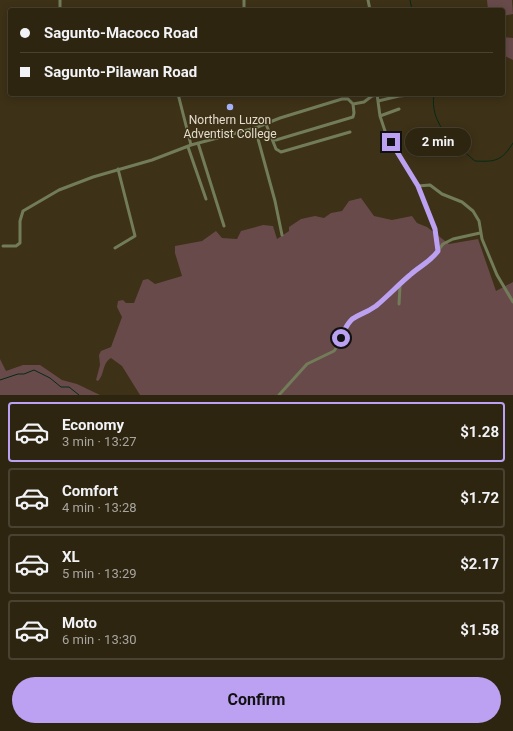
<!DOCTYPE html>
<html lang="en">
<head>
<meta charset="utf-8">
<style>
	:root { --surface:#2e2511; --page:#362d1a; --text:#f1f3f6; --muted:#a7a59f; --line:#494231; --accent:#bca0f2 }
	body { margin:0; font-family:Roboto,sans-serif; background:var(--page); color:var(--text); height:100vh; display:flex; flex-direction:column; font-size:15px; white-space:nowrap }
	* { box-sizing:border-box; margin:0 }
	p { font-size:13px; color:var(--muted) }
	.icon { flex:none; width:22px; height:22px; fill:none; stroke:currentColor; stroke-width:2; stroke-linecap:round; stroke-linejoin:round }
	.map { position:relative; height:395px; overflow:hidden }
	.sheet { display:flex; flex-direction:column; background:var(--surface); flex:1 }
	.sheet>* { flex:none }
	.guide { position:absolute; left:8px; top:8px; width:497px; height:88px; border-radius:4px; box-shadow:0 2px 10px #0003,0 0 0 1px var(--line); display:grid; align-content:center; height:88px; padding:0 12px; background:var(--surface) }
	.end { position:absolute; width:18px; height:18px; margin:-9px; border:5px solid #bca0f2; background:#111; box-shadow:0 0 0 2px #111 }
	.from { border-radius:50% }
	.bubble { position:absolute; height:28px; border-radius:14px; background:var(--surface); box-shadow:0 2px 10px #0003,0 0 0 1px var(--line); font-size:13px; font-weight:700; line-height:28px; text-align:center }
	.guide b { display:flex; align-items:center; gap:14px; height:38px; font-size:15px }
	.guide b+b { border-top:1px solid var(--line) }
	.guide i { width:10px; height:10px; background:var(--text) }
	ul { padding:7px 0 0; list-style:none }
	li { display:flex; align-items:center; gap:12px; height:60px; margin:0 8px 6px; padding:0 4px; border:2px solid var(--line); border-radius:4px }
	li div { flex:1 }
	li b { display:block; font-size:15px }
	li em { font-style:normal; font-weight:700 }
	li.active { border-color:var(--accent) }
	li>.icon { width:36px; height:36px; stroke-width:1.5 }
	.cta { display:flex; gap:8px; margin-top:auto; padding:8px 12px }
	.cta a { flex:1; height:46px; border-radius:24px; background:var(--accent); color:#111; font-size:16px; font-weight:700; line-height:46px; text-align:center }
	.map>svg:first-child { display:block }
</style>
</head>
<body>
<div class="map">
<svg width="513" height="395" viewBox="0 0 513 395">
	<rect width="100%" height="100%" fill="#3d3117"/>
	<path fill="#684a4a" d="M487,0H512L513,14L503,16V10H488Z
		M503,37L513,38V60L503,55Z
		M361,198L374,216L392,220L412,216L417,223L427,227L449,244L478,239L496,291L513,282V395H140L122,366L111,358C102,363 105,374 98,381L96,380L100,365L99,355L101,351L111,347L122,317L117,307L118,301L123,300L126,303H134L143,280L148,279L155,284L182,276L175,253V246L202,241L216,231L222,238L237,239L241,231L263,225L273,226L277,239L289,231V227L301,219L315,216L324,218L331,213L342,211L349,201Z
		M0,359L6,371L23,365H40L62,380L77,384L100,395H0Z"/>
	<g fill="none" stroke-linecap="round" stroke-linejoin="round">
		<path stroke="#052a16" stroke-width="1" d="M410,0L412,10
			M434,94C429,125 454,143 475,161C495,162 502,161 513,143
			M0,380L18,374H24L34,370L50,378L61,387H69L79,395"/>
		<path stroke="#727c59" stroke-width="3" d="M368,0L370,10
			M60,10V0
			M244,10V0
			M178,94L191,145
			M377,94L380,116L385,131L418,186L430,185L442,194L462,202L473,211L479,221L482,239L497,275L513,302
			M399,94V96L420,94
			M378,101L399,96
			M380,116L399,109
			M266,124L272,139L276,140L353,117L354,113L353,104
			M255,128L275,201L282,235
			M272,139L276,149L281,152L350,132
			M198,143L224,226
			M188,147L206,199
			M418,186L435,229L438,251
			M3,246H16L20,243V221L23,211L59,190L93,177L152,160L191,145L255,128L280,118L342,99H348L353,104L364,102L372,96L377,95
			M115,248L135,236L118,169
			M399,304L400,286
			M279,395L307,364L334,351L339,344L346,325L352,318L372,308L391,294L409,276L431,260L443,244L453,239L480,233"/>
	</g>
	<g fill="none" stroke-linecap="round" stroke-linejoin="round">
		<path stroke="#bca0f2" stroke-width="5" d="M341,338C352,311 356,320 376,306C388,296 398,285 410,275C420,266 430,262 438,251L435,229L418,186L391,142"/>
	</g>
	<circle fill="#a4b2fc" stroke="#3d3117" stroke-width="1.5" cx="230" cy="107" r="4"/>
	<g text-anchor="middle" stroke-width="3" stroke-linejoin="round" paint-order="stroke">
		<g font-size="12" fill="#e3dccc" stroke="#3d3117">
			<text x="230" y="124">Northern Luzon<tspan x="230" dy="14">Adventist College</tspan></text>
		</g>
	</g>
</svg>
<i class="end from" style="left:341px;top:338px"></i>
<i class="end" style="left:391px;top:142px"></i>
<div class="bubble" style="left:405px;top:128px;width:66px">2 min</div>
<div class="guide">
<b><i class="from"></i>Sagunto-Macoco Road</b>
<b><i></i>Sagunto-Pilawan Road</b>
</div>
</div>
<section class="sheet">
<ul>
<li class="active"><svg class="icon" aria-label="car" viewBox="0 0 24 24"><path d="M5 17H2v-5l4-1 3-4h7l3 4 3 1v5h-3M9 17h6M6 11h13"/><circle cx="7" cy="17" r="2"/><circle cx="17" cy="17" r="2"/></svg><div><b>Economy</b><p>3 min · 13:27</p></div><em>$1.28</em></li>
<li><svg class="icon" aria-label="car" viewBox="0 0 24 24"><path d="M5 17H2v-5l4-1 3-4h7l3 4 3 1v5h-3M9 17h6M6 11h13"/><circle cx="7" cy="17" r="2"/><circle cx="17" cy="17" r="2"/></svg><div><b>Comfort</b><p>4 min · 13:28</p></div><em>$1.72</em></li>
<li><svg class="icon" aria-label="car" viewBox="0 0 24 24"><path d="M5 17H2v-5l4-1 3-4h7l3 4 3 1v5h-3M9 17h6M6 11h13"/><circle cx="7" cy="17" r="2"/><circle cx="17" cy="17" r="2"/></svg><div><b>XL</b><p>5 min · 13:29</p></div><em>$2.17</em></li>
<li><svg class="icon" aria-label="car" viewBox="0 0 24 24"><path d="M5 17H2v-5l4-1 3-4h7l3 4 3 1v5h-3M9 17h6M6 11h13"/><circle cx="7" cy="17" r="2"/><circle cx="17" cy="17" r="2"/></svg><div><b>Moto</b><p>6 min · 13:30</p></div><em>$1.58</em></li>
</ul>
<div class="cta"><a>Confirm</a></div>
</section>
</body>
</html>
